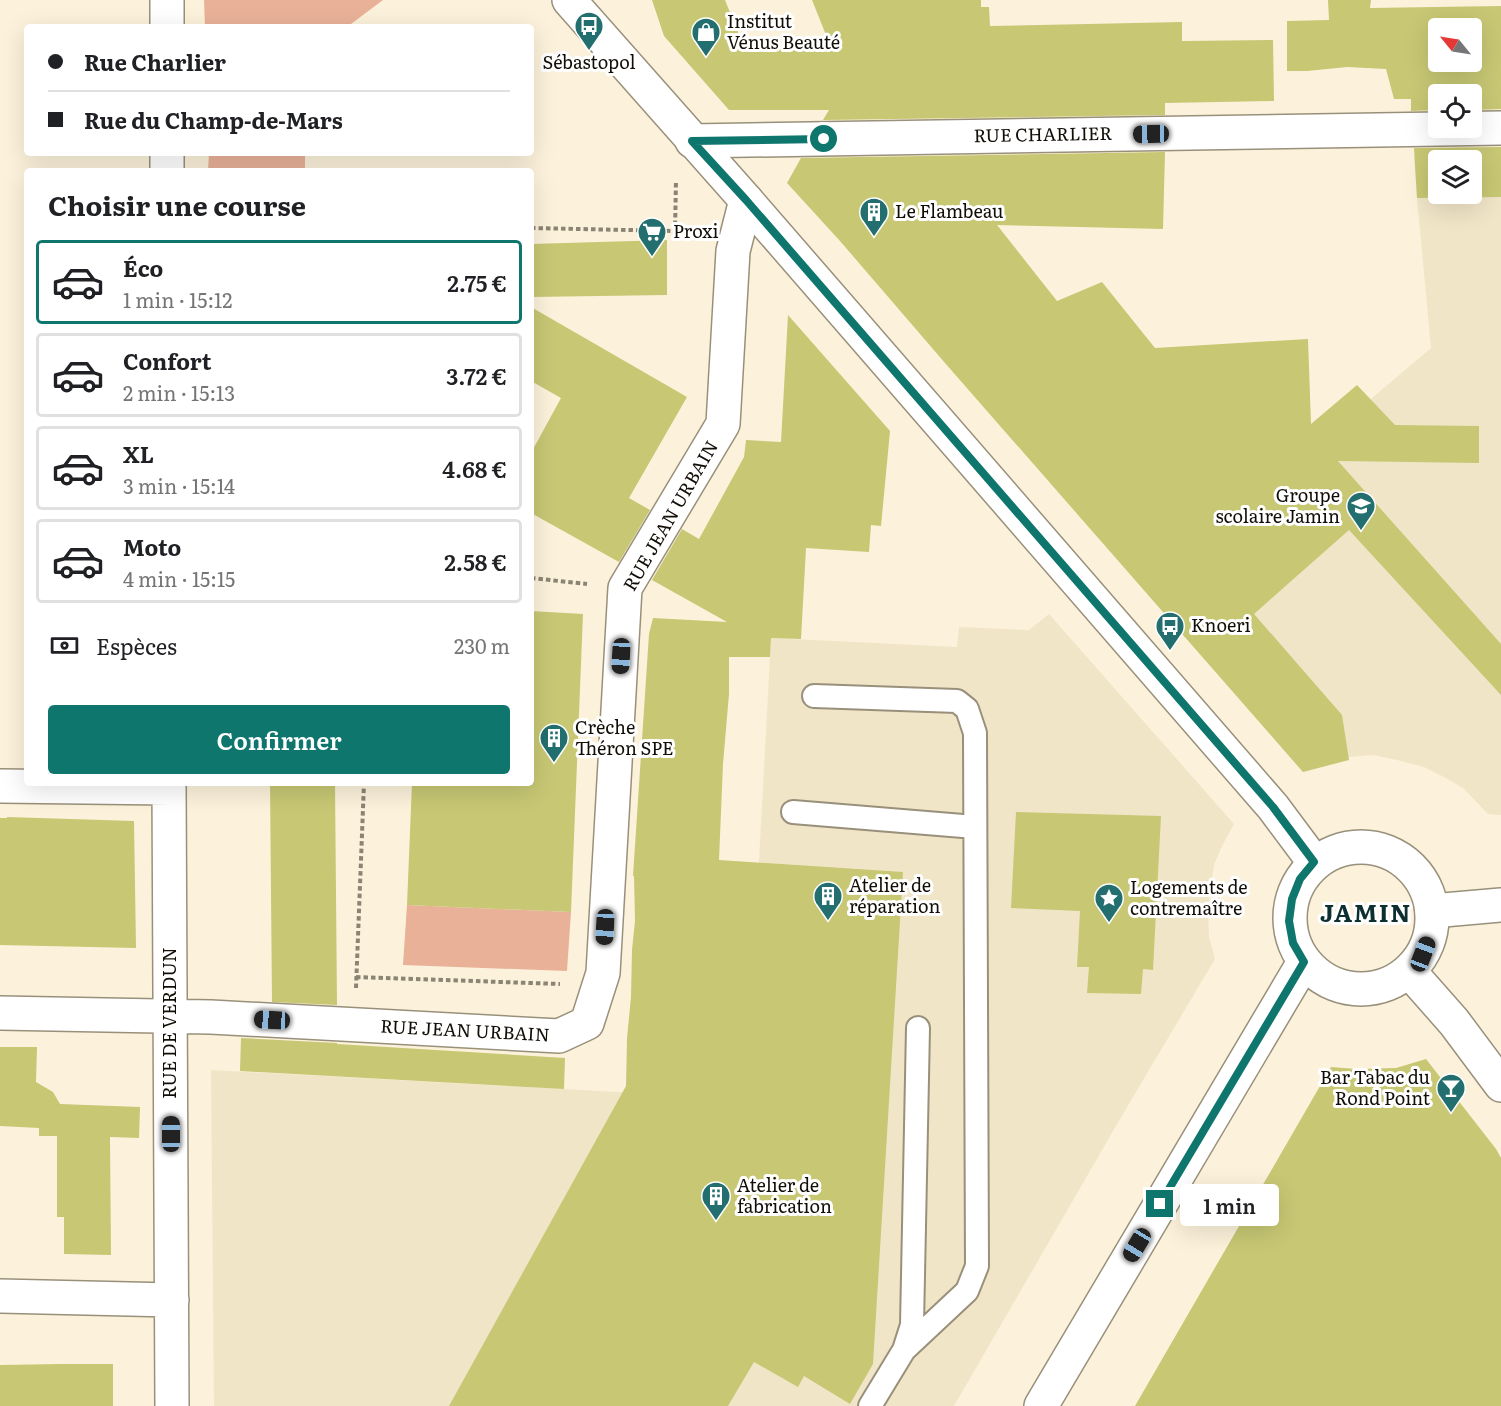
<!DOCTYPE html>
<html lang="fr">
<head>
<meta charset="utf-8">
<style>
	:root { --surface:#fff; --page:#f6f6f6; --text:#202124; --muted:#757577; --line:#e0e0e0; --accent:#0f766e }
	body { margin:0; font-family:Literata,serif; background:var(--page); color:var(--text); height:100vh; display:flex; flex-direction:column; font-size:22px; white-space:nowrap }
	* { box-sizing:border-box; margin:0 }
	p { font-size:20px; color:var(--muted) }
	.icon { flex:none; width:33px; height:33px; fill:none; stroke:currentColor; stroke-width:2; stroke-linecap:round; stroke-linejoin:round }
	.map { position:relative; flex:1; overflow:hidden }
	.side { position:absolute; left:24px; top:168px; width:510px; height:618px; display:flex; flex-direction:column; background:var(--surface); border-radius:6px; box-shadow:0 6px 24px #0002 }
	.side>* { flex:none }
	.guide { position:absolute; left:24px; top:24px; width:510px; height:132px; border-radius:6px; box-shadow:0 6px 24px #0002; display:grid; align-content:center; height:132px; padding:0 24px; background:var(--surface) }
	.needle { width:39px; rotate:300deg }
	.buttons { position:absolute; left:1428px; top:18px; display:grid; gap:12px }
	.buttons a { display:grid; place-items:center; width:54px; height:54px; border-radius:6px; background:var(--surface); box-shadow:0 6px 24px #0002; font-size:30px }
	.end { position:absolute; width:27px; height:27px; margin:-14px; border:8px solid #0f766e; background:#fff; box-shadow:0 0 0 3px #fff }
	.from { border-radius:50% }
	.bubble { position:absolute; height:42px; border-radius:6px; background:var(--surface); box-shadow:0 6px 24px #0002; font-size:20px; font-weight:600; line-height:42px; text-align:center }
	.car { position:absolute; width:18px; height:36px; margin:-18px -9px; border-radius:8px; box-shadow:0 0 4px 2px #0007; background:linear-gradient(#222 24%,#8ab4d8 0 40%,#222 0 76%,#8ab4d8 0 86%,#222 0) }
	.guide b { display:flex; align-items:center; gap:21px; height:57px; font-size:22px }
	.guide b+b { border-top:2px solid var(--line) }
	.guide i { width:15px; height:15px; background:var(--text) }
	ul { padding:0; list-style:none }
	li { display:flex; align-items:center; gap:18px; height:84px; margin:0 12px 9px; padding:0 12px; border:3px solid var(--line); border-radius:6px }
	li div { flex:1 }
	li b { display:block; font-size:22px }
	li em { font-style:normal; font-weight:600 }
	li.active { border-color:var(--accent) }
	li>.icon { width:54px; height:54px; stroke-width:1.5 }
	h2 { padding:0 24px; font-size:27px; line-height:72px }
	.pay { display:flex; align-items:center; gap:15px; height:66px; padding:0 24px; font-size:22px }
	.pay p { margin-inline-start:auto }
	.cta { display:flex; gap:12px; margin-top:auto; padding:12px 24px }
	.cta a { flex:1; height:69px; border-radius:6px; background:var(--accent); color:#fff; font-size:24px; font-weight:600; line-height:69px; text-align:center }
	.map>svg:first-child { display:block }
</style>
</head>
<body>
<div class="map">
<svg width="1501" height="1406" viewBox="0 0 1501 1406">
	<rect width="100%" height="100%" fill="#fcf2db"/>
	<path fill="#f1e5c8" fill-rule="evenodd" d="M1501,155V815L1488,814L1463,788L1444,777L1424,767L1397,760L1373,755L1349,757V759L1303,772L1148,595L1365,404L1431,348L1417,198L1414,156ZM1438,160H1472V194H1438Z
		M1049,614L1234,824L1222,846L1214,865L1210,891L1208,910L1209,937L1215,959L1120,1119L954,1406H214L211,1070L673,1095L753,972L771,638L957,647L959,627L1029,630Z"/>
	<path fill="#e9b198" d="M204,0H383L347,27H205Z
		M209,153H305V171H208Z
		M407,905L571,912L567,971L403,965Z"/>
	<path fill="#c7c774" fill-rule="evenodd" d="M652,0H725L744,47L830,45L812,0H981V7H989L990,26L1182,22V41L1273,40L1274,101L1165,103V115L823,120L829,110H729L664,36Z
		M1328,0H1371L1370,8L1501,6V109L1472,110V94H1438V110L1411,111V99H1394L1386,69L1347,67L1307,71H1287V21L1329,20ZM1438,28H1472V62H1438Z
		M1501,147V197L1417,198L1414,148ZM1438,160H1472V194H1438Z
		M1165,152L1163,229L997,225L1057,301L1102,282L1155,348L1308,339L1311,424L1357,385L1395,425L1479,426V463L1338,461L1501,644V695L1349,530L1254,614L1342,715L1349,760L1303,772L945,363L840,241L787,183L801,158Z
		M667,240V295L531,297V244Z
		M531,307L687,397L629,498L650,510L619,562L531,513V453L561,398L531,381Z
		M788,315L890,431L881,526L871,525L869,552L806,548L801,639L771,638L770,657H729V694L723,764L719,860L903,872L873,1364L850,1404L804,1376L798,1387L754,1362L728,1406H449L626,1086L627,1038L631,997L632,950L635,921L634,876H633L649,634L653,618L727,622L652,580L682,529L699,539L744,457L746,440L781,442Z
		M531,611L583,614L571,912L407,905L412,783H531Z
		M270,783H335L337,1005L272,1002Z
		M1016,812L1161,816L1153,970L1143,969L1141,994L1087,993L1089,967H1077L1080,911L1011,908Z
		M7,817L134,821L136,948L0,945V818H7Z
		M241,1038L337,1043V1044L565,1058L564,1089L240,1071Z
		M0,1047H37L36,1082L53,1092L60,1104L140,1107L139,1138L110,1137L111,1255L64,1254V1217H57V1136H39V1128L0,1126Z
		M1426,1059L1496,1149L1501,1158V1406H1135L1331,1067L1356,1069L1396,1068Z
		M61,1364H113V1406H0V1365Z"/>
	<g fill="none" stroke-linecap="round" stroke-linejoin="round">
		<g stroke="#99907b" stroke-width="26">
			<path id="service" d="M814,696L957,701L967,709L975,733L977,1266L967,1291L904,1350
				M793,812L975,827
				M870,1406L904,1350L912,1325L918,1028"/>
		</g>
		<g stroke="#99907b" stroke-width="36">
			<path id="minor" d="M167,27V0
				M692,141L1501,128
				M167,171V153
				M169,783L172,1406
				M0,786L169,788
				M1290 918a71 71 0 1 1 142 0a71 71 0 1 1-142 0Z
				M0,1013L211,1017L559,1036L587,1023L603,973L625,588L723,424L733,251L746,200
				M0,1296L172,1300"/>
		</g>
		<g stroke="#99907b" stroke-width="36">
			<path id="tertiary" d="M1409,971L1454,1022L1501,1085"/>
		</g>
		<g stroke="#99907b" stroke-width="36">
			<path id="secondary" d="M569,0L746,200L1273,807L1314,862
				M1432,911L1501,905
				M1041,1406L1304,962"/>
		</g>
		<path stroke="#8b8474" stroke-width="4" stroke-dasharray="4.5 3" stroke-linecap="butt" d="M531,228L675,231L676,180
			M531,578L587,584
			M356,977L560,984
			M356,988L364,783"/>
		<use href="#service" stroke="#fff" stroke-width="22"/>
		<use href="#minor" stroke="#fff" stroke-width="33"/>
		<use href="#tertiary" stroke="#fff" stroke-width="33"/>
		<use href="#secondary" stroke="#fff" stroke-width="33"/>
	</g>
	<g fill="none" stroke-linecap="round" stroke-linejoin="round">
		<path stroke="#0f766e" stroke-width="8" d="M824,139L692,141L746,200L1273,807L1314,862L1300,879L1292,899L1289,921L1293,943L1304,962L1160,1204"/>
	</g>
	<defs>
		<g id="bus-pin" transform="scale(1.5)"><path d="M0 17L-7.5 6A9.5 9.5 0 1 1 7.5 6Z" fill="#236e6e" stroke="#fff"/><path d="M-5-6H5V4H4V6H2V4H-2V6H-4V4H-5ZM-3.5-4V0h7V-4ZM-3.5 1.2v1.5H-2V1.2ZM2 1.2v1.5H3.5V1.2Z" fill="#fff"/></g>
		<g id="shop-pin" transform="scale(1.5)"><path d="M0 17L-7.5 6A9.5 9.5 0 1 1 7.5 6Z" fill="#236e6e" stroke="#fff"/><path d="M-5-2.5h2.3a2.7 3.5 0 0 1 5.4 0H5L5.5 6h-11ZM-1.5-2.5h3a1.5 2.3 0 0 0-3 0Z" fill="#fff"/></g>
		<g id="building-pin" transform="scale(1.5)"><path d="M0 17L-7.5 6A9.5 9.5 0 1 1 7.5 6Z" fill="#236e6e" stroke="#fff"/><path d="M-4-6H4V6H1V3H-1V6H-4ZM-2.5-4.3h1.7v1.8h-1.7ZM.8-4.3h1.7v1.8H.8ZM-2.5-1h1.7V.8h-1.7ZM.8-1h1.7V.8H.8Z" fill="#fff"/></g>
		<g id="supermarket-pin" transform="scale(1.5)"><path d="M0 17L-7.5 6A9.5 9.5 0 1 1 7.5 6Z" fill="#236e6e" stroke="#fff"/><path d="M-6-5.5h2.5l.6 2H6L4.5 2H-2.5L-4.4-4H-6ZM-1.5 3.2a1.3 1.3 0 1 0 .1 0ZM3 3.2a1.3 1.3 0 1 0 .1 0Z" fill="#fff"/></g>
		<g id="school-pin" transform="scale(1.5)"><path d="M0 17L-7.5 6A9.5 9.5 0 1 1 7.5 6Z" fill="#236e6e" stroke="#fff"/><path d="M0-5L7-2L0 1L-7-2ZM-4 1L0 2.5L4 1V4Q0 6-4 4Z" fill="#fff"/></g>
		<g id="sight-pin" transform="scale(1.5)"><path d="M0 17L-7.5 6A9.5 9.5 0 1 1 7.5 6Z" fill="#236e6e" stroke="#fff"/><path d="M0-6L1.8-2.2L6-1.7L2.9 1.2L3.7 5.4L0 3.3L-3.7 5.4L-2.9 1.2L-6-1.7L-1.8-2.2Z" fill="#fff"/></g>
		<g id="bar-pin" transform="scale(1.5)"><path d="M0 17L-7.5 6A9.5 9.5 0 1 1 7.5 6Z" fill="#236e6e" stroke="#fff"/><path d="M-6-5H6L.8 .8V4.5H3.5V6h-7V4.5H-.8V.8Z" fill="#fff"/></g>
	</defs>
	<g fill-rule="evenodd">
		<use href="#bus-pin" x="589" y="26"/>
		<use href="#shop-pin" x="706" y="32"/>
		<use href="#building-pin" x="874" y="212"/>
		<use href="#supermarket-pin" x="652" y="232"/>
		<use href="#school-pin" x="1361" y="506"/>
		<use href="#bus-pin" x="1170" y="626"/>
		<use href="#building-pin" x="554" y="738"/>
		<use href="#building-pin" x="828" y="896"/>
		<use href="#sight-pin" x="1109" y="898"/>
		<use href="#bar-pin" x="1451" y="1088"/>
		<use href="#building-pin" x="716" y="1196"/>
	</g>
	<g text-anchor="middle" stroke-width="6" stroke-linejoin="round" paint-order="stroke">
		<g font-size="18" fill="#120e07" stroke="#fff" text-anchor="start">
			<text x="727" y="28">Institut<tspan x="727" dy="21">Vénus Beauté</tspan></text>
			<text x="589" y="69" text-anchor="middle">Sébastopol</text>
			<text x="895" y="218">Le Flambeau</text>
			<text x="673" y="238">Proxi</text>
			<text x="1340" y="502" text-anchor="end">Groupe<tspan x="1340" dy="21">scolaire Jamin</tspan></text>
			<text x="1191" y="632">Knoeri</text>
			<text x="575" y="734">Crèche<tspan x="575" dy="21">Théron SPE</tspan></text>
			<text x="849" y="892">Atelier de<tspan x="849" dy="21">réparation</tspan></text>
			<text x="1130" y="894">Logements de<tspan x="1130" dy="21">contremaître</tspan></text>
			<text x="1430" y="1084" text-anchor="end">Bar Tabac du<tspan x="1430" dy="21">Rond Point</tspan></text>
			<text x="737" y="1192">Atelier de<tspan x="737" dy="21">fabrication</tspan></text>
		</g>
		<g font-size="18" fill="#120e07" stroke="#fff">
			<text transform="translate(1043 135) rotate(-1)" y="6">RUE CHARLIER</text>
			<text transform="translate(671 516) rotate(-60)" y="6">RUE JEAN URBAIN</text>
			<text transform="translate(170 1023) rotate(-90)" y="6">RUE DE VERDUN</text>
			<text transform="translate(465 1031) rotate(3)" y="6">RUE JEAN URBAIN</text>
		</g>
		<g font-size="24" font-weight="bold" letter-spacing="1.5" fill="#0c2f2f" stroke="#fff">
			<text x="1366" y="922">JAMIN</text>
		</g>
	</g>
</svg>
<div class="buttons">
<a><svg class="needle" viewBox="-14 -14 28 28"><path d="M0-13l5 13h-10z" fill="#e53935"/><path d="M0 13l5-13h-10z" fill="#757577"/></svg></a>
<a><svg class="icon" aria-label="locate" viewBox="0 0 24 24"><circle cx="12" cy="12" r="6"/><path d="M12 2v4M12 18v4M2 12h4M18 12h4"/></svg></a>
<a><svg class="icon" aria-label="layers" viewBox="0 0 24 24"><path d="M12 4l9 5-9 5-9-5zM3 14l9 5 9-5"/></svg></a>
</div>
<i class="end from" style="left:824px;top:139px"></i>
<i class="end" style="left:1160px;top:1204px"></i>
<div class="bubble" style="left:1180px;top:1184px;width:99px">1 min</div>
<i class="car" style="left:1151px;top:134px;rotate:269deg"></i>
<i class="car" style="left:621px;top:656px;rotate:183deg"></i>
<i class="car" style="left:605px;top:927px;rotate:183deg"></i>
<i class="car" style="left:1423px;top:954px;rotate:21deg"></i>
<i class="car" style="left:272px;top:1020px;rotate:273deg"></i>
<i class="car" style="left:171px;top:1134px;rotate:0deg"></i>
<i class="car" style="left:1137px;top:1245px;rotate:211deg"></i>
<div class="guide">
<b><i class="from"></i>Rue Charlier</b>
<b><i></i>Rue du Champ-de-Mars</b>
</div>
<section class="side">
<h2>Choisir une course</h2>
<ul>
<li class="active"><svg class="icon" aria-label="car" viewBox="0 0 24 24"><path d="M5 17H2v-5l4-1 3-4h7l3 4 3 1v5h-3M9 17h6M6 11h13"/><circle cx="7" cy="17" r="2"/><circle cx="17" cy="17" r="2"/></svg><div><b>Éco</b><p>1 min · 15:12</p></div><em>2.75 €</em></li>
<li><svg class="icon" aria-label="car" viewBox="0 0 24 24"><path d="M5 17H2v-5l4-1 3-4h7l3 4 3 1v5h-3M9 17h6M6 11h13"/><circle cx="7" cy="17" r="2"/><circle cx="17" cy="17" r="2"/></svg><div><b>Confort</b><p>2 min · 15:13</p></div><em>3.72 €</em></li>
<li><svg class="icon" aria-label="car" viewBox="0 0 24 24"><path d="M5 17H2v-5l4-1 3-4h7l3 4 3 1v5h-3M9 17h6M6 11h13"/><circle cx="7" cy="17" r="2"/><circle cx="17" cy="17" r="2"/></svg><div><b>XL</b><p>3 min · 15:14</p></div><em>4.68 €</em></li>
<li><svg class="icon" aria-label="car" viewBox="0 0 24 24"><path d="M5 17H2v-5l4-1 3-4h7l3 4 3 1v5h-3M9 17h6M6 11h13"/><circle cx="7" cy="17" r="2"/><circle cx="17" cy="17" r="2"/></svg><div><b>Moto</b><p>4 min · 15:15</p></div><em>2.58 €</em></li>
</ul>
<div class="pay"><svg class="icon" aria-label="cash" viewBox="0 0 24 24"><path d="M3 7h18v10H3z"/><circle cx="12" cy="12" r="2"/></svg>Espèces<p>230 m</p></div>
<div class="cta"><a>Confirmer</a></div>
</section>
</div>
</body>
</html>
